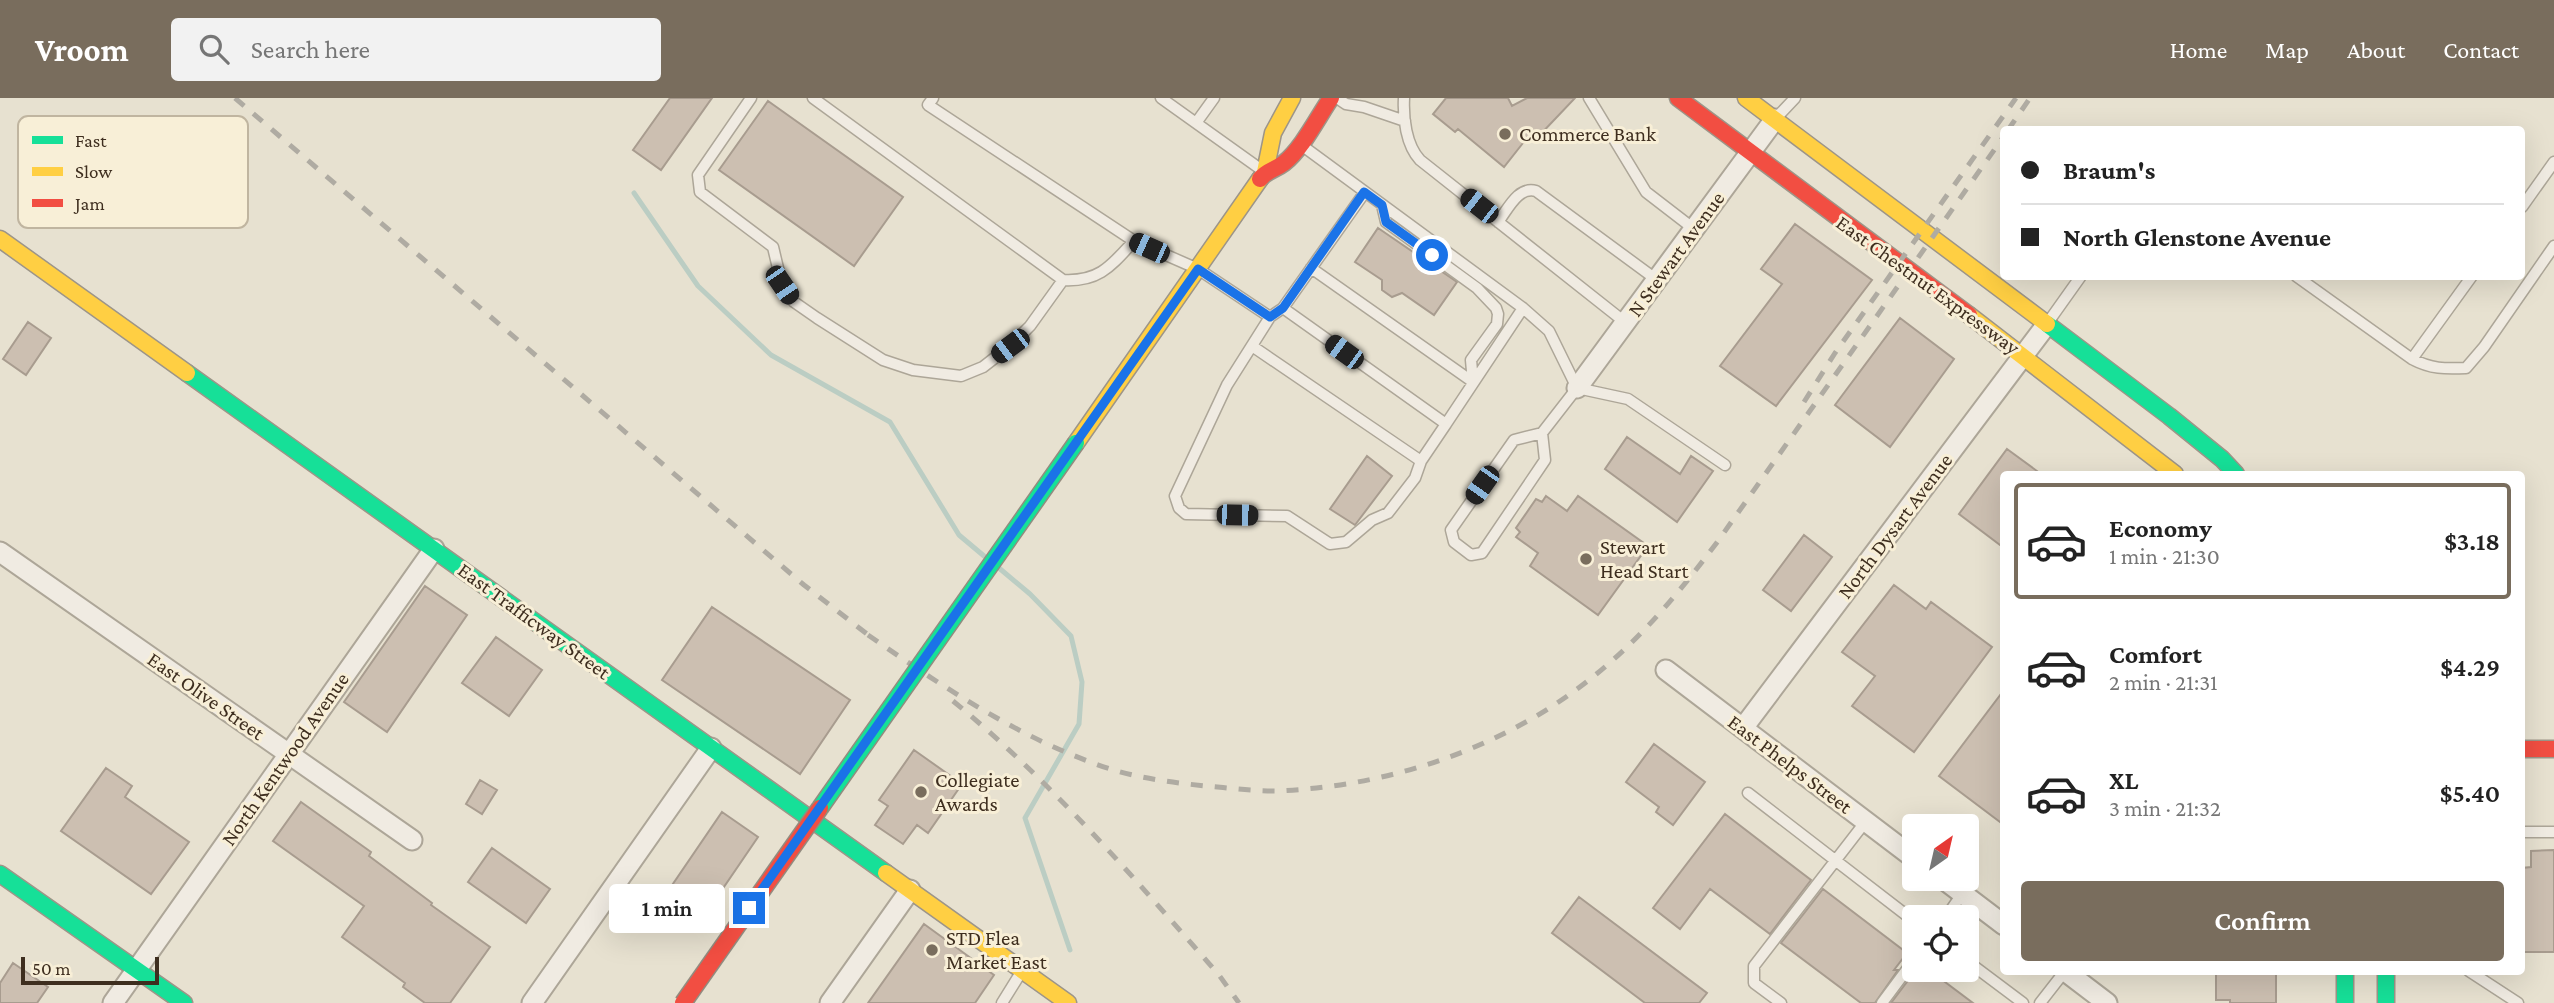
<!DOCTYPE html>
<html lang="en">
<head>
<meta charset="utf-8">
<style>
	:root { --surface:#fff; --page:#f2f2f2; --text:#222; --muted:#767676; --line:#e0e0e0; --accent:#796d5d }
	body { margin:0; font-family:"Crimson Pro",serif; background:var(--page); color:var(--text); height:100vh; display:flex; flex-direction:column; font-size:26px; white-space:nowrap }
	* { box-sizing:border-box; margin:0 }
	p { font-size:23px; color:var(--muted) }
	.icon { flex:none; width:38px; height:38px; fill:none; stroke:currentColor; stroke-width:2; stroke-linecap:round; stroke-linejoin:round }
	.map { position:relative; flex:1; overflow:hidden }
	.details { position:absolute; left:2000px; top:373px; width:525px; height:504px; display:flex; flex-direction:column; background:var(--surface); border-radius:7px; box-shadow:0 7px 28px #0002 }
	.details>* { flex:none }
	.banner { position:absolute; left:2000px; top:28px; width:525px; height:154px; border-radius:7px; box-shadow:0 7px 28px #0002; display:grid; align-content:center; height:154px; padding:0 21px; background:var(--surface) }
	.needle { width:46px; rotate:34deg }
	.controls { position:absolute; left:1902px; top:716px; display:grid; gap:14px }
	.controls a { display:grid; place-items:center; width:77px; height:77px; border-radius:7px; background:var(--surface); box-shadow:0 7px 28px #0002; font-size:35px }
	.scale { position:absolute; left:21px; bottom:18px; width:138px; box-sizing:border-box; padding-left:7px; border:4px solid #3e2e1f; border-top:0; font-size:19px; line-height:24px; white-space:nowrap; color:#3e2e1f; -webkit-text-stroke:5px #f8efd7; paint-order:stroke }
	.end { position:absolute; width:32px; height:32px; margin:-16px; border:9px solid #1a73e8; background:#fff; box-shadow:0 0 0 4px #fff }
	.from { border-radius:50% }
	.bubble { position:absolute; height:49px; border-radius:7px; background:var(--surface); box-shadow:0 7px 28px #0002; font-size:23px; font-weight:600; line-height:49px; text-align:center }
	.car { position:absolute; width:21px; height:42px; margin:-21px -10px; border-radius:9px; box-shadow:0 0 5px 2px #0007; background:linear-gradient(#222 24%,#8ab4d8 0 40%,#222 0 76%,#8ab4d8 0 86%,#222 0) }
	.banner b { display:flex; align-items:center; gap:24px; height:66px; font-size:26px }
	.banner b+b { border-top:2px solid var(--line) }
	.banner i { width:18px; height:18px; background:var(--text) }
	ul { padding:12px 0 0; list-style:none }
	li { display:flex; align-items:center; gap:21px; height:116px; margin:0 14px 10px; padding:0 7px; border:4px solid transparent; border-radius:7px }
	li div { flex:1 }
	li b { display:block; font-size:26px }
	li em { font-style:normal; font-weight:600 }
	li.selected { border-color:var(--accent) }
	li>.icon { width:63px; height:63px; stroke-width:1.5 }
	.action { display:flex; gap:14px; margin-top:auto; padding:14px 21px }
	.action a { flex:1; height:80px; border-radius:7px; background:var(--accent); color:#fff; font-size:28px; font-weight:600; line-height:80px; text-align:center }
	header { display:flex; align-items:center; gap:42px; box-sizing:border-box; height:98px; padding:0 35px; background:var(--accent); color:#fff }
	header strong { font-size:33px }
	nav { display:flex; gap:38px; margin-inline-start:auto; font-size:24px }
	.search { width:490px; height:63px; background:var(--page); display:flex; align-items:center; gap:18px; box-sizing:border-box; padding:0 24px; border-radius:7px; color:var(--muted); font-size:26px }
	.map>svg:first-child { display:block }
</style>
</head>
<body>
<header>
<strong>Vroom</strong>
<div class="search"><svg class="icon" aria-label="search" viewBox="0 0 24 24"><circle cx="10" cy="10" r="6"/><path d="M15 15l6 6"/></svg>Search here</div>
<nav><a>Home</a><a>Map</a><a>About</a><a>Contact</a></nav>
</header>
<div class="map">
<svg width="2554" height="905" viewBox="0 0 2554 905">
	<rect width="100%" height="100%" fill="#e7e1d0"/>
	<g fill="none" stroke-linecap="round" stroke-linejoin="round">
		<path stroke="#bbcdc3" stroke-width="5" d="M634,95L698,188L771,257L890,324L959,437L984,458
			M999,470L1030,496L1071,538L1082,584L1079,626L1025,720L1070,852"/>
	</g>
	<path fill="#ccbfb1" stroke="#a89c8f" stroke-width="2" d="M670,0H712L661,72L633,52Z
		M1446,0H1508L1512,8L1527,0H1575L1536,41L1523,45L1504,69L1458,31L1455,34L1433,16Z
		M768,3L903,99L854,168L719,72Z
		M1795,126L1872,182L1776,308L1720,268L1782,186L1761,171Z
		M1378,130L1457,184L1434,217L1402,195L1392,199L1382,192V182L1355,164Z
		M1900,220L1954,261L1890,349L1835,307Z
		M28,224L51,240L26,277L3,261Z
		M1627,339L1680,376L1691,358L1713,373L1677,424L1605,371Z
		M2007,351L2041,376H2004V450L1959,416Z
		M1367,358L1392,378L1355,427L1330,411Z
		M1546,398L1567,413L1578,398L1648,448L1598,517L1530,468L1538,455L1516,439L1520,434L1516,430L1536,401L1542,404Z
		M1804,437L1832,459L1791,513L1763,492Z
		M1894,487L1926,511L1931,504L1992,549L1914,654L1852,608L1875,578L1842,554Z
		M425,488L467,517L387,634L344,604Z
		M712,509L850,602L800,676L662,582Z
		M496,539L542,572L509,618L462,585Z
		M2004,592V727L1939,678Z
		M1654,646L1705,684L1673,727L1656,714L1659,709L1626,684Z
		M914,652L962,686L928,735L917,727L903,746L875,727L888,708L879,702Z
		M106,670L132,688L125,699L189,744L151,796L61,733Z
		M480,682L497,692L482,716L466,706Z
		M301,704L371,754L369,758L432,805L431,807L490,849L450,905H425L403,889L405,885L342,839L364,808L273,743Z
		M722,714L758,739L700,824L664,799Z
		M1725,716L1811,782L1770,836L1710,791L1680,831L1653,810Z
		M492,750L550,791L526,825L468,784Z
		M2554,752V854H2522V770L2531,769V753Z
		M1823,791L1907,855L1894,872H1898L1875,905H1861L1781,845Z
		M1579,799L1707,895L1699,905H1645L1552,835Z
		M924,826L994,877L975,905H868Z
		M13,865L48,889L37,905H0V885Z
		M1916,872H1929L1973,905H1891Z
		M2216,873H2276V905H2230V902H2216Z"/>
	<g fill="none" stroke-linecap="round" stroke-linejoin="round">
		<g stroke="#ada698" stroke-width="13">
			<path id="lane" d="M751,0L698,77L700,94L773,149L782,187L794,204L817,220L883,262L913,272L961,278L983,269L1010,248L1030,228L1063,182
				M813,0L1063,182C1099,184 1111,168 1134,143
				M933,0L928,7L1134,143L1198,171L1270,219L1283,210L1446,326L1523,210L1549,233L1577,290
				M1161,0L1259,70
				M1337,0L1346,6L1364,9L1405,23
				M1404,0C1403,20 1406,47 1420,62L1626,225
				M1589,0L1646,94L1694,131
				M1778,18L1795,0
				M1196,25L1214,0
				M1304,49L1523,210
				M1382,107L1386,124L1477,190L1496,210L1498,216L1497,226L1471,262L1473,284
				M2522,109L2554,64
				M1498,124C1508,111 1518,88 1536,93L1657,182
				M1311,170L1473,284
				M2296,178L2412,261L2472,178
				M1283,210L1365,94
				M1270,219L1227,287L1175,398L1179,410L1186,416L1287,418L1330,446L1346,444L1372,422L1388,415L1415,380L1421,363L1446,326
				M2049,223L2081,178
				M1252,248L1421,363
				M2412,261C2431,271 2445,271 2466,270L2484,249L2554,148
				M1577,290L1628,301L1725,367
				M1542,335L1545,362L1482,455L1471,457L1454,444L1451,432L1514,342L1542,335L1577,290
				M1748,695L1914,823
				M2522,734H2554
				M1946,819L1962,796
				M1967,863L2023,905
				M2469,873L2518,905
				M1002,905L1020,876
				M1781,905L1754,885V868L1866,723
				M1882,905L1914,862
				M2040,905L2065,873"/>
		</g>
		<g stroke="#ada698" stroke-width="23">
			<path id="street" d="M1577,290L1775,21
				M0,454L412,742
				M1666,572L1914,760
				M1743,630L2047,226
				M1942,780L2004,827
				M2065,873L2107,905
				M113,905L434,451
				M532,905L711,650
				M830,905L910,792"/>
		</g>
		<g stroke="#9d9588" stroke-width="19">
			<path id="fast" d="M2047,226L2169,318L2222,361L2236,376
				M187,275L886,775
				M0,776L184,905
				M2345,873V905
				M2386,873V905"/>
		</g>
		<g stroke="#9d9588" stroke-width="19">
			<path id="slow" d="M1746,0L2047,226
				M1265,74L1273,35L1292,0
				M0,141L187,275
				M1969,217L2175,376
				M1076,345L1260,81
				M886,775L1068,905"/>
		</g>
		<g stroke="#9d9588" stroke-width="19">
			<path id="jam" d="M1678,0L1969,217
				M1260,81C1267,72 1275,72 1284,65C1302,51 1318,19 1331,0
				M2522,651H2554"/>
		</g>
		<use href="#lane" stroke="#f0ebe2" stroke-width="10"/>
		<use href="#street" stroke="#f0ebe2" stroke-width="19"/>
		<use href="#fast" stroke="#16e098" stroke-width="16"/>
		<use href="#slow" stroke="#ffcf43" stroke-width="16"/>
		<use href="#jam" stroke="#f24e42" stroke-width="16"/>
		<path stroke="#afaba2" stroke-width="5" stroke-dasharray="12 12" stroke-linecap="butt" d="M235,0L804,487L876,543
			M2008,32L2030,0
			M1804,304L1835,255L2016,0
			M868,537C939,586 1011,635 1093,665C1129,679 1167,684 1206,688C1229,690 1252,693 1275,693C1386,689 1500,652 1589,582C1640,542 1679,495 1718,443L2004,38
			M953,603C1052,684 1135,781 1219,877L1239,905"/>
		<g stroke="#928b7f" stroke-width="19" stroke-linecap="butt">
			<path id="fast-bridge" d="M820,710L1076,345"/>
		</g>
		<g stroke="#928b7f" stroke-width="19" stroke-linecap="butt">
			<path id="jam-bridge" d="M683,905L820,710"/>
		</g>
		<use href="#fast-bridge" stroke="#16e098" stroke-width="16"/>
		<use href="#jam-bridge" stroke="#f24e42" stroke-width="16"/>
	</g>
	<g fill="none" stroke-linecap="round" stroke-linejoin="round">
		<path stroke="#1a73e8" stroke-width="9" d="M749,810L1198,171L1270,219L1283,210L1364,94L1382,107L1386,124L1432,157"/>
	</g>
	<g fill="#796d5d" stroke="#f8efd7" stroke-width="2.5">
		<circle cx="1505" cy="36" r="7"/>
		<circle cx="1586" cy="461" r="7"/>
		<circle cx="921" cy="694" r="7"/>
		<circle cx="932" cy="852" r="7"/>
	</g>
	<g text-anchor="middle" stroke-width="6" stroke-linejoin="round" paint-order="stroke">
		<g font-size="21" fill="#3e2e1f" stroke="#f8efd7" text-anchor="start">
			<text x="1519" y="43">Commerce Bank</text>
			<text x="1600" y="456">Stewart<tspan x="1600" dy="24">Head Start</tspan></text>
			<text x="935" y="689">Collegiate<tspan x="935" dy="24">Awards</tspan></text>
			<text x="946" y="847">STD Flea<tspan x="946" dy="24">Market East</tspan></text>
		</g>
		<g font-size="21" fill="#3e2e1f" stroke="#f8efd7">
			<text transform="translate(1676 156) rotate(-54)" y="7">N Stewart Avenue</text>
			<text transform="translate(1928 187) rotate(36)" y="7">East Chestnut Expressway</text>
			<text transform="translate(1895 428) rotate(-53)" y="7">North Dysart Avenue</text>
			<text transform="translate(534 523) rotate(36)" y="7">East Trafficway Street</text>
			<text transform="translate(206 598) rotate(35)" y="7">East Olive Street</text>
			<text transform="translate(285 661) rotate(-55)" y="7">North Kentwood Avenue</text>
			<text transform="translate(1790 666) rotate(37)" y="7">East Phelps Street</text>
		</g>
	</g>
	<rect x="18" y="18" width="230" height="112" rx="10" fill="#f8efd7" stroke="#c0b5a0" stroke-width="2"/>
	<rect x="32" y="38" width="31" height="8" fill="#16e098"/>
	<rect x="32" y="69" width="31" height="9" fill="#ffcf43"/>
	<rect x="32" y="101" width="31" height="8" fill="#f24e42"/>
	<g font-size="19" fill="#3e2e1f">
		<text x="75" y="49">Fast</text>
		<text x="75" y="80">Slow</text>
		<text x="75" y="112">Jam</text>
	</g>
</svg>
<div class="controls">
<a><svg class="needle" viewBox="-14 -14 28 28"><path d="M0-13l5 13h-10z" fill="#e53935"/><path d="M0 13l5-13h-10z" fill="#767676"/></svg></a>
<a><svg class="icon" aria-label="locate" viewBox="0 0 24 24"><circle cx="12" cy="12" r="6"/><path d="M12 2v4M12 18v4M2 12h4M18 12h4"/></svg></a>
</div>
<div class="scale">50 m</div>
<i class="end from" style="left:1432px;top:157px"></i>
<i class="end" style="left:749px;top:810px"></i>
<div class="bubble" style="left:609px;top:786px;width:116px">1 min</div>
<i class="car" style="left:1479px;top:108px;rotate:308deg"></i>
<i class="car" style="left:1149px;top:150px;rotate:294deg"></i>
<i class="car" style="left:782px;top:187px;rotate:146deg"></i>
<i class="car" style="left:1010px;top:248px;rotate:233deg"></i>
<i class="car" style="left:1344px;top:254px;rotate:306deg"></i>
<i class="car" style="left:1482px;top:387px;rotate:215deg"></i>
<i class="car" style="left:1237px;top:417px;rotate:91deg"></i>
<div class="banner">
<b><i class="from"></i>Braum's</b>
<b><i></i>North Glenstone Avenue</b>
</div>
<section class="details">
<ul>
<li class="selected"><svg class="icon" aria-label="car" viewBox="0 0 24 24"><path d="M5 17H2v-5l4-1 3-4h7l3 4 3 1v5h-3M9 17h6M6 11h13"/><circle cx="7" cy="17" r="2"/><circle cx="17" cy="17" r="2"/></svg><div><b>Economy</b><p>1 min · 21:30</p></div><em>$3.18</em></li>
<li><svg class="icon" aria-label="car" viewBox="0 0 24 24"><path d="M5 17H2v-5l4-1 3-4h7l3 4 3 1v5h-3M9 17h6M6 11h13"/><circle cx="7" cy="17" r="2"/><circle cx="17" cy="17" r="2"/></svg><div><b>Comfort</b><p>2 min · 21:31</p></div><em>$4.29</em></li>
<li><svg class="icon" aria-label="car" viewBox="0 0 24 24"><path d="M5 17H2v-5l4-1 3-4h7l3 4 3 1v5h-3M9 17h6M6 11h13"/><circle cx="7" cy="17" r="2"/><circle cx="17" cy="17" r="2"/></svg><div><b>XL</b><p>3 min · 21:32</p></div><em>$5.40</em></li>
</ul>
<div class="action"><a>Confirm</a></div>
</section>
</div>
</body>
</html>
